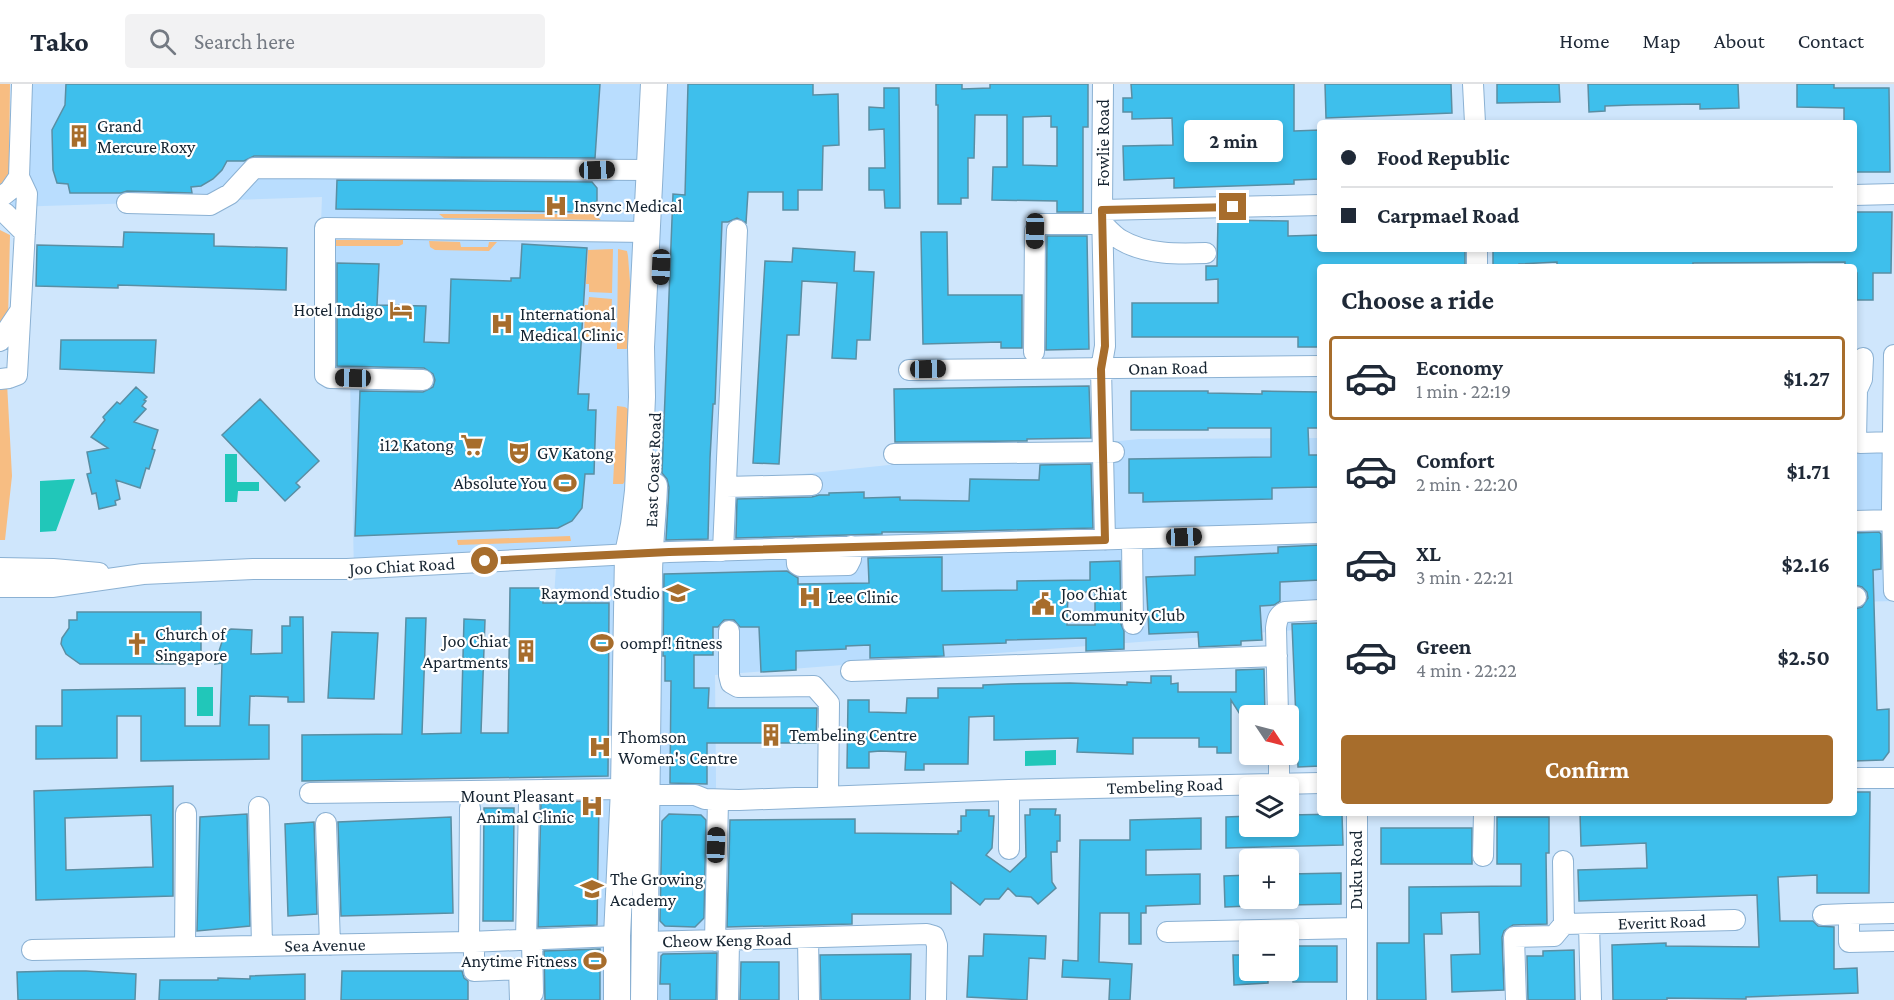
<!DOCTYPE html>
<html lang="en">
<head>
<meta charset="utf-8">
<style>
	:root { --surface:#fff; --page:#f2f2f3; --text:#1f2937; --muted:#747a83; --line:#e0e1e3; --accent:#a76d2c }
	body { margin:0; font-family:"Crimson Pro",serif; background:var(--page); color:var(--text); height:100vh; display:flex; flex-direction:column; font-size:22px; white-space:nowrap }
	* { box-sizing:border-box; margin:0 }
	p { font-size:20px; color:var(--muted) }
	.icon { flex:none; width:33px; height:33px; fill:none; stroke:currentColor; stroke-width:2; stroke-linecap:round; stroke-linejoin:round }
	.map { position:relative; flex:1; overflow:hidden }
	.side { position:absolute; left:1317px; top:180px; width:540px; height:552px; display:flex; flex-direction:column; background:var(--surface); border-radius:6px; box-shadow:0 3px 9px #0003 }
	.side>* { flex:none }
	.guide { position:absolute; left:1317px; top:36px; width:540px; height:132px; border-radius:6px; box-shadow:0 3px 9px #0003; display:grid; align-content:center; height:132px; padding:0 24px; background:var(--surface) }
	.needle { width:39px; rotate:125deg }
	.controls { position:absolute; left:1239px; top:621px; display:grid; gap:12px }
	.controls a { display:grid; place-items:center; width:60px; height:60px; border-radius:6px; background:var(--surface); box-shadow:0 3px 9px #0003; font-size:30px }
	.end { position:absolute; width:27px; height:27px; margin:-14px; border:8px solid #a76d2c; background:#fff; box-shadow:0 0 0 3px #fff }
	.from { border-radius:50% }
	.bubble { position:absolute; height:42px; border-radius:6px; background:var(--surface); box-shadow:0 3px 9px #0003; font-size:20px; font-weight:700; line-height:42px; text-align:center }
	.car { position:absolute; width:18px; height:36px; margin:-18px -9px; border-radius:8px; box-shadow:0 0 4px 2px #0007; background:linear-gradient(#222 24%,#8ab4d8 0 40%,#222 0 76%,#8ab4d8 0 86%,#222 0) }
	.guide b { display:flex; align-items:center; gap:21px; height:57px; font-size:22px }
	.guide b+b { border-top:2px solid var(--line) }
	.guide i { width:15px; height:15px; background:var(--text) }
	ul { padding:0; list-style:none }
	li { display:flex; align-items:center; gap:18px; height:84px; margin:0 12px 9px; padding:0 12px; border:3px solid transparent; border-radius:6px }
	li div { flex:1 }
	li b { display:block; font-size:22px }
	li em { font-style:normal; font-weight:700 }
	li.active { border-color:var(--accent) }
	li>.icon { width:54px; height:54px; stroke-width:1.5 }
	h2 { padding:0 24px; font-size:27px; line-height:72px }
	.cta { display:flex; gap:12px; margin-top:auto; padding:12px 24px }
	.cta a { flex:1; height:69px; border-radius:6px; background:var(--accent); color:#fff; font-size:24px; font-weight:700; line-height:69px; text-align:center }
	header { display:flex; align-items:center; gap:36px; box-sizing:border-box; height:84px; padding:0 30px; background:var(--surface); border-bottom:2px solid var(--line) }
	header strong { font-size:28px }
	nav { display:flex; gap:33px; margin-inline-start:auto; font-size:21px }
	.search { width:420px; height:54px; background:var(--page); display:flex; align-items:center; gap:15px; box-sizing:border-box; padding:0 21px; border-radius:6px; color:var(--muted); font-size:22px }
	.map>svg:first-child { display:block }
</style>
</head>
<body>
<header>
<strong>Tako</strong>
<div class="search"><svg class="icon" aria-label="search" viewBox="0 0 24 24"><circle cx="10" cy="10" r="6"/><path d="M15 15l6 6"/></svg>Search here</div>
<nav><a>Home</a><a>Map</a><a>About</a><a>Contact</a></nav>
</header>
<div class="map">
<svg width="1894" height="916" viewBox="0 0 1894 916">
	<rect width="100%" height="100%" fill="#cfe6fc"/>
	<path fill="#b9ddfe" d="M13,0H729L725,398L1139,355L1320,354V544L715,591L718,916H528L557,467L354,490L350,297L315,296L322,113L12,123Z
		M1854,352H1894V517L1854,518Z"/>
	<path fill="#f7bd82" d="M0,0H10L9,90L0,101Z
		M439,130H593L601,136L444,134Z
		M0,146L10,151L8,237L0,252Z
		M334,156H403V160L399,162H336L333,159Z
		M429,157L460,158L461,163H488L489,158H497L489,167L435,166L430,163Z
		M613,165L612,209L589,208V200H586L588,166Z
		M618,165L627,167L628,172L631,211V263L626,265H617Z
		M589,213L612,215L610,254L584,253L585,221H588Z
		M0,297L7,299L12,392L5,456H0Z
		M617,322L625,323L631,327L626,396L623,400H613Z
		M570,452L571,457L458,461L457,456Z"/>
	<path fill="#21c7b9" d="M225,370H237V398H259V407H238L237,418H225Z
		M75,395L56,447L40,448V397Z
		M197,603H213V632H197Z
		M1056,666V681L1025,682V667Z"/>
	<path fill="#3ebfec" stroke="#5a8ea3" stroke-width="1.5" fill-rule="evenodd" d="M66,0H600L595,74L254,72L244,77H227L222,86L213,95L201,102L191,103L192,109L127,107L121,109H70L68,100L57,99L53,86L52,46L65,21Z
		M688,0H813V11L838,10L839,61L823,62L822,106H798V126H783V108H748L746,139L737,134L728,138H722L715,320H713L710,374L708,455L666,456L669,403L667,395L662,389L673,110L685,111Z
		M936,0H962V5L990,4V0H1088V43H1083V128H1057V117L992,116L993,83H1007V31H975L974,74H968V114H961V120H938V21H936ZM1051,32V43H1057V82L1023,81V33Z
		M1131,0H1294V47L1320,46V95L1294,96V100L1174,104V94L1124,96L1123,62L1173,61L1172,34L1132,35V28H1123V14H1132Z
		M1325,0H1451L1452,29L1326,34Z
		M1497,0H1559L1560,18L1497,19Z
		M1588,0H1738L1739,24L1700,25V20L1632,21L1605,22V27L1589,28Z
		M1797,0H1834V4H1889L1890,88H1854V39H1844V24L1797,23Z
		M884,4H899L900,124H885L884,106H869V84H885L884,45L869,46V23L884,24Z
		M337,96L592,98L597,104V117L587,128H584L336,125Z
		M1854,128H1892L1891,189H1873V216H1857V189H1854V183H1845V178L1693,179V183H1557V178L1519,180V183H1493V165H1854Z
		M1218,136L1288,137V152L1320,151V165H1465V183H1320V263H1298V253H1132V219H1218V195L1206,196V182H1217Z
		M124,148L214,150V162L287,164L286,206L118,201V204L36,202L37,161L123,163Z
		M921,148H947L948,211H1022V264H1001V258L923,260Z
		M1047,152H1087L1089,265L1046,266Z
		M522,160L587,164L578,310H589L588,326H596L594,390H585L582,424L572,437L558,444L355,452L360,307L423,308L433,303L435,296L433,290L424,284L337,282V179L379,180L377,221L426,222L424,258L449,259L451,195L511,197V194H520Z
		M793,164L855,168L854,187L874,188L870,256H857L856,275L832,274L837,199L802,197L799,251H787L779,380L753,379L765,177L792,178Z
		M61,256H156L154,289L60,285Z
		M1089,302L1091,354L1027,355V357L895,358L894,305Z
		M136,303L147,313L144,316L146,317L142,322L146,325L134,338L158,346L152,365L155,366L149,385L146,384L140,404L116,396L120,415L115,417L116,421L99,425L96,409L92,410L87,390L91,389L87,368L108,364L91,353L105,336L103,333L117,318L120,320Z
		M1131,307H1208V309L1262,310V307L1320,308V344H1308L1309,371H1320V403L1272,404V415L1143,418V409H1129V375L1271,373V344H1208V346H1131Z
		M260,315L319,377L296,399L300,403L285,417L222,351Z
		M1091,380L1093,444L930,448H882V450L736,454L737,415L812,413L819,411H829V409L864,408V414L900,413V416L969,417L970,395L1039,396L1040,381Z
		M1879,448L1881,450V485L1873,486L1877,626L1889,625V668L1883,676L1854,677V525L1862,523L1868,514L1867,508L1862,503L1854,501V449Z
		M1320,461V496L1280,498V517L1274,521L1260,522L1262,556L1241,557V561L1199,563L1198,548L1149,550L1146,493L1195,491V473L1278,469V463Z
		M942,473V507L1017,506V497L1090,496V478L1120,477L1121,540L1124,547V565L1086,567V554L1006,556V559L943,561L944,572L870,574V561L846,562V565L796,567V586L761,588L759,543H740L734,536H724L718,543H713V571H694V604H709L708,624H817L816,659H707V700L670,699L671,597H665V572H663L664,490L787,487L798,494V500L869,499L868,474ZM1068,508H1095V541H1067Z
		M510,504H543V519H609L608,692L302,697V651L402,650L406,534H426L422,650L461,649L464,535L485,536L481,649H508Z
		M77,528H201V580H80L66,570L61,560L62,554L69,544V536H77Z
		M290,533H303L304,618H288V613L250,612L249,641H269V675L141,677V632H117V674L36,675V642H62V606L185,604V642H220L222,579L215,580L225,548L231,545L252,546L251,570L282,569V542H290Z
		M1320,539V682L1298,683L1292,540Z
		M332,548L378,549L374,615L328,614Z
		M1264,585L1265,632H1250V646L1231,616V669H1217V663H1199V654H1133V670L1077,668L1078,654L994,656V632L969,633L968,680H924V686H905L906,668L880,667L869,668V684H847L848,616H869V628L906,629L907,614H938V604H983V601L1008,600L1070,599L1127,601V598L1151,599V592H1171V600L1178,599V608H1236V586Z
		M173,702V812L36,816L34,707ZM151,731L153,783L66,786L65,734Z
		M1854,708H1870L1869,809H1817V791L1778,793L1780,837H1813L1818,842L1834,843V885L1857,884L1858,909L1746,913V915L1667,914V916H1613L1612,861L1666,859V862L1759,863L1757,811L1579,817L1578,786L1647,784L1646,759L1581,762L1580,729H1854Z
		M599,717L597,841L538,843L541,718Z
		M484,724H514L513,837H483Z
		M1030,725H1056L1055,731H1060V757H1057V768H1051L1052,798L1056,804L1038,820L1031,813L1016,812L1008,804L999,815H985L980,821L951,798V830H852V840L727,843L730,736L855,735V749L958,750V747H961V732H966V726H989V732H994L992,764L986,771L1010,788L1026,773L1025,731H1030Z
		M247,730L250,842L197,847L200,733Z
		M669,730L701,731L706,736L704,834L695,843L665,842L660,837L662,737Z
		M1342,730L1343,761L1226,764V733L1250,732V742H1288V731Z
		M451,733L453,829L341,832L338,738Z
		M1497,733H1549V769H1546L1547,840L1513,841L1504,847L1502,853L1504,906L1452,908L1451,871L1480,870L1479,828L1441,829L1442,850H1424L1426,916H1377V859H1409V803L1521,802V780H1497Z
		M1201,734V765L1146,766V791L1200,790V820L1146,822V829H1141V860H1129V829H1100L1099,878L1132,880L1130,916H1109L1110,895L1062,893L1063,876L1078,877L1080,756H1130V736Z
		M314,738L317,830L288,832L285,740Z
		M1381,744H1472V780H1381Z
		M1341,789V820L1288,821V790Z
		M1250,791V822L1225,823L1224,792Z
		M984,850L1046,852L1045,875L1029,874L1027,916L967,913L969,872H983Z
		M1293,862H1337V898H1293Z
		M600,865V916H545L544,867Z
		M1574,866L1575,916H1528L1527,872H1543V867Z
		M717,869L716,916H670V900H660L661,872L663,870Z
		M911,870L910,916H821L820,871Z
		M1233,871H1250V886H1268V899L1234,901Z
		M741,878H779V916H740Z
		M58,887H86L136,890L135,916H18L17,888Z
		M342,887H462L464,894L468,897V916H341Z
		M305,890V916H159L160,896H218V894L250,895V892Z"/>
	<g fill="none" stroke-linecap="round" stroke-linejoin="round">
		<g stroke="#8bb1d3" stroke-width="22">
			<path id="minor" d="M1103,0L1102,126L1105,262L1101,285L1105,456
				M1473,0L1475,39
				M1854,111L1894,110
				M0,114L10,106L19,93
				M127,119L210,121L230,110L254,84L651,86
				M1102,126L1320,121
				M0,127L5,129L25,149
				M1477,183V165
				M0,257L20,227
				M1034,268L1035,147L1039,140H1103C1108,145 1114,152 1121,156C1146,171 1179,170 1206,169
				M1894,271L1892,424L1894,507
				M1863,274L1862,295L1857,306L1856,356L1860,359L1893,358
				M909,286L1320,282
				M0,295L9,294L17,291L27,110L19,93L22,0
				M423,296L330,294L325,291V144L648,148
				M894,370L1114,368
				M726,403L812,401
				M1854,437L1894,436
				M1132,456L1133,540
				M796,464L797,480L800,482L848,481L851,475V462
				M723,467L737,146
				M0,484L53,485L99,489
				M0,503H52L143,490L253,485H347L669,468L1320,449
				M1854,513H1856
				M729,547V591L731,599L738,603L814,602L829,619L828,712
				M851,587L1277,572
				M1278,632L1276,544C1277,536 1278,531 1285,528L1320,526
				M1279,670V699
				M1854,694H1894
				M310,709L624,705
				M648,711H695L705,715L739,716L1009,706L1320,699
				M259,723L262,862
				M1357,729V916
				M326,739L330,861
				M1009,765V706
				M1483,772L1484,729
				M1563,777L1564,840L1735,836
				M1894,829L1849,830V858L1894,857
				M1823,831L1849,830
				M1589,840L1591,916
				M1167,848L1356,844
				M808,854L809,916
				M526,855L529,719
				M532,855L533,909
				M715,857L718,716
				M469,858L470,724
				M474,858V887L519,885L520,916
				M646,858L927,850L934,852L937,861L936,916
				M185,863L186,729
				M32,866L469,858L617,852
				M728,916L729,856
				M1516,916L1514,853L1554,852L1564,840"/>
		</g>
		<g stroke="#8bb1d3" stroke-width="28">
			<path id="major" d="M617,916V852L624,705L628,470L634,441L638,407L642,313L641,263L654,0
				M644,916C647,775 648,634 649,493C649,463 653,432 654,402"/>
		</g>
		<use href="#minor" stroke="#fff" stroke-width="20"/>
		<use href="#major" stroke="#fff" stroke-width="26"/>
	</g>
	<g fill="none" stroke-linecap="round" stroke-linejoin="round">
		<path stroke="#a76d2c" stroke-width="8" d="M485,477L669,468L1105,456L1101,285L1105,262L1102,126L1233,123"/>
	</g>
	<defs>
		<g id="building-bare" transform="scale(1.8)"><path d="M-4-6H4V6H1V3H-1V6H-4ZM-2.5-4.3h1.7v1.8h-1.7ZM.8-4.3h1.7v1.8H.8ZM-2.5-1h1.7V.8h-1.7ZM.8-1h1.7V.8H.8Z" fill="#a76d2c" stroke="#fff" stroke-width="2.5" paint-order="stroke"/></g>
		<g id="hospital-bare" transform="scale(1.8)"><path d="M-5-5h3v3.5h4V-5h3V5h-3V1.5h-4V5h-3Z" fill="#a76d2c" stroke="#fff" stroke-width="2.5" paint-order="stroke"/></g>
		<g id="hotel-bare" transform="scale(1.8)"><path d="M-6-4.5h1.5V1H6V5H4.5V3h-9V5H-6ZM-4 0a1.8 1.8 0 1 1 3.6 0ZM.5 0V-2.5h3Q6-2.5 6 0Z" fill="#a76d2c" stroke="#fff" stroke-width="2.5" paint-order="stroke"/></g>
		<g id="supermarket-bare" transform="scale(1.8)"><path d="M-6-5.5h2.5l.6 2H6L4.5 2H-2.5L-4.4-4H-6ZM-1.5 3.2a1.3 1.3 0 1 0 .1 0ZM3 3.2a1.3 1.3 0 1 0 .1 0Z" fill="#a76d2c" stroke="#fff" stroke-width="2.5" paint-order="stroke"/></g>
		<g id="theatre-bare" transform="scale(1.8)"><path d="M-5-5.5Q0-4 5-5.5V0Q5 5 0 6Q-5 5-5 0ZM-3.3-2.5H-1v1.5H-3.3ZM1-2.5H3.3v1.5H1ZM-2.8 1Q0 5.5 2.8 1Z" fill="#a76d2c" stroke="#fff" stroke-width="2.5" paint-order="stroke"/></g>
		<g id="stadium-bare" transform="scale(1.8)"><path d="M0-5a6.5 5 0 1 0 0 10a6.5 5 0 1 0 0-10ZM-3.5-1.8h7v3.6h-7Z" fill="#a76d2c" stroke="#fff" stroke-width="2.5" paint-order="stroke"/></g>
		<g id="school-bare" transform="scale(1.8)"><path d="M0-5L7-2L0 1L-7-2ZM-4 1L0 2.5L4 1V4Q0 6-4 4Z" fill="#a76d2c" stroke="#fff" stroke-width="2.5" paint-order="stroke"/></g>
		<g id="civic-bare" transform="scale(1.8)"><path d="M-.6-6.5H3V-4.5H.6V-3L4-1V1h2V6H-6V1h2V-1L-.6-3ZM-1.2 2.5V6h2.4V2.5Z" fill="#a76d2c" stroke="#fff" stroke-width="2.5" paint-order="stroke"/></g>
		<g id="church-bare" transform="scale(1.8)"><path d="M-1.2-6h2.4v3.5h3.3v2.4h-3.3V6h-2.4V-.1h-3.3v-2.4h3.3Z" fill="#a76d2c" stroke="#fff" stroke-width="2.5" paint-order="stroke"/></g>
	</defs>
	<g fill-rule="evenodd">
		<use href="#building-bare" x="79" y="52"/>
		<use href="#hospital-bare" x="556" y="122"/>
		<use href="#hotel-bare" x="401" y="226"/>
		<use href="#hospital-bare" x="502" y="240"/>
		<use href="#supermarket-bare" x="472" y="361"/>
		<use href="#theatre-bare" x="519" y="369"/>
		<use href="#stadium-bare" x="565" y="399"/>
		<use href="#school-bare" x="678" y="509"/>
		<use href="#hospital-bare" x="810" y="513"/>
		<use href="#civic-bare" x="1043" y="520"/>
		<use href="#stadium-bare" x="602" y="559"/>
		<use href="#church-bare" x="137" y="560"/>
		<use href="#building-bare" x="526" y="567"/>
		<use href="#building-bare" x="771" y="651"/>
		<use href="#hospital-bare" x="600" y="663"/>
		<use href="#hospital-bare" x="592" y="722"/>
		<use href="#school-bare" x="592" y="805"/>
		<use href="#stadium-bare" x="595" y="877"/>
	</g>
	<g text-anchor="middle" stroke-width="4.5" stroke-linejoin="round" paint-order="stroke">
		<g font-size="18" fill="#162431" stroke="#fff" text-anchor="start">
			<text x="97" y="48">Grand<tspan x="97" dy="21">Mercure Roxy</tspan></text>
			<text x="574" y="128">Insync Medical</text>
			<text x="383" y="232" text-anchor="end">Hotel Indigo</text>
			<text x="520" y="236">International<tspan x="520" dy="21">Medical Clinic</tspan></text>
			<text x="454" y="367" text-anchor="end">i12 Katong</text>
			<text x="537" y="375">GV Katong</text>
			<text x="547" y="405" text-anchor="end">Absolute You</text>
			<text x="660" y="515" text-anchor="end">Raymond Studio</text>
			<text x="1061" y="516">Joo Chiat<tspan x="1061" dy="21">Community Club</tspan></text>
			<text x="828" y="519">Lee Clinic</text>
			<text x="155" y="556">Church of<tspan x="155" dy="21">Singapore</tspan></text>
			<text x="508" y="563" text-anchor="end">Joo Chiat<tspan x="508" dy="21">Apartments</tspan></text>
			<text x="620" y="565">oompf! fitness</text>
			<text x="789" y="657">Tembeling Centre</text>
			<text x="618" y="659">Thomson<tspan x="618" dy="21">Women's Centre</tspan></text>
			<text x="574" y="718" text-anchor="end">Mount Pleasant<tspan x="574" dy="21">Animal Clinic</tspan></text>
			<text x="610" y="801">The Growing<tspan x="610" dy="21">Academy</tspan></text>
			<text x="577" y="883" text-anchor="end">Anytime Fitness</text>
		</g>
		<g font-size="18" fill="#162431" stroke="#fff">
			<text transform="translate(1103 59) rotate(-90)" y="6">Fowlie Road</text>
			<text transform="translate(1168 284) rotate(-1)" y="6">Onan Road</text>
			<text transform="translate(653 386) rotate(-88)" y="6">East Coast Road</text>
			<text transform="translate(402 482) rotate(-3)" y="6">Joo Chiat Road</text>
			<text transform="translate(1165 702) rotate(-2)" y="6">Tembeling Road</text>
			<text transform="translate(1356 786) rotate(-90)" y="6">Duku Road</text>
			<text transform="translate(1662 838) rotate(-2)" y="6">Everitt Road</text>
			<text transform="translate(727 856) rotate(-1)" y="6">Cheow Keng Road</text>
			<text transform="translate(325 861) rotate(-1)" y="6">Sea Avenue</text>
		</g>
	</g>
</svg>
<div class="controls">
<a><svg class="needle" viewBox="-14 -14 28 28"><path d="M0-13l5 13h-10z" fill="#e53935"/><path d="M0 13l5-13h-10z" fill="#747a83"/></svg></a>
<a><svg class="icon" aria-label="layers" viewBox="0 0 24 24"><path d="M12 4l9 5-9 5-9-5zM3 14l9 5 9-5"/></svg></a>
<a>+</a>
<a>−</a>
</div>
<i class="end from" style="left:485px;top:477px"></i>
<i class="end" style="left:1233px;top:123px"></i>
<div class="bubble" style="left:1184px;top:36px;width:99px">2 min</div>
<i class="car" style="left:597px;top:86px;rotate:88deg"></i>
<i class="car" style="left:1035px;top:147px;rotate:181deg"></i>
<i class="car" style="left:661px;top:183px;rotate:182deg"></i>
<i class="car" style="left:928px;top:285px;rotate:89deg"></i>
<i class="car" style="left:353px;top:294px;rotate:271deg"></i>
<i class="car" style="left:1184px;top:453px;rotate:88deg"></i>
<i class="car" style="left:716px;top:761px;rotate:2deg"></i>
<div class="guide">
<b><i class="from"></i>Food Republic</b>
<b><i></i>Carpmael Road</b>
</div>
<section class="side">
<h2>Choose a ride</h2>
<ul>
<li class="active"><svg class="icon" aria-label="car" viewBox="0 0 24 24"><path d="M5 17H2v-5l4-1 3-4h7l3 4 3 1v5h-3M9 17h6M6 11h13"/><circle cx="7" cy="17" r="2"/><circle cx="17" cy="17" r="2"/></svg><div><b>Economy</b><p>1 min · 22:19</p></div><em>$1.27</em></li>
<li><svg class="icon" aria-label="car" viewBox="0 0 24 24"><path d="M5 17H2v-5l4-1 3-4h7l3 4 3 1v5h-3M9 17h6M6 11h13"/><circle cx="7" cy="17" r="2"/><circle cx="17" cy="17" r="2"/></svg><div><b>Comfort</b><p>2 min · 22:20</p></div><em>$1.71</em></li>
<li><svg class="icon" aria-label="car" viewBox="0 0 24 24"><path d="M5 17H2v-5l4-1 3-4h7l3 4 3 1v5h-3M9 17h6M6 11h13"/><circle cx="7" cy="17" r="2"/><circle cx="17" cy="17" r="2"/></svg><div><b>XL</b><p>3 min · 22:21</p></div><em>$2.16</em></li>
<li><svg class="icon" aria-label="car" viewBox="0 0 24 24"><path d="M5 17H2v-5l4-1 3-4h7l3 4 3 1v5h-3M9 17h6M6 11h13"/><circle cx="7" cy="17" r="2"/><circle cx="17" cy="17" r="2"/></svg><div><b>Green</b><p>4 min · 22:22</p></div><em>$2.50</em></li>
</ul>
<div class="cta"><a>Confirm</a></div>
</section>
</div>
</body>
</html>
